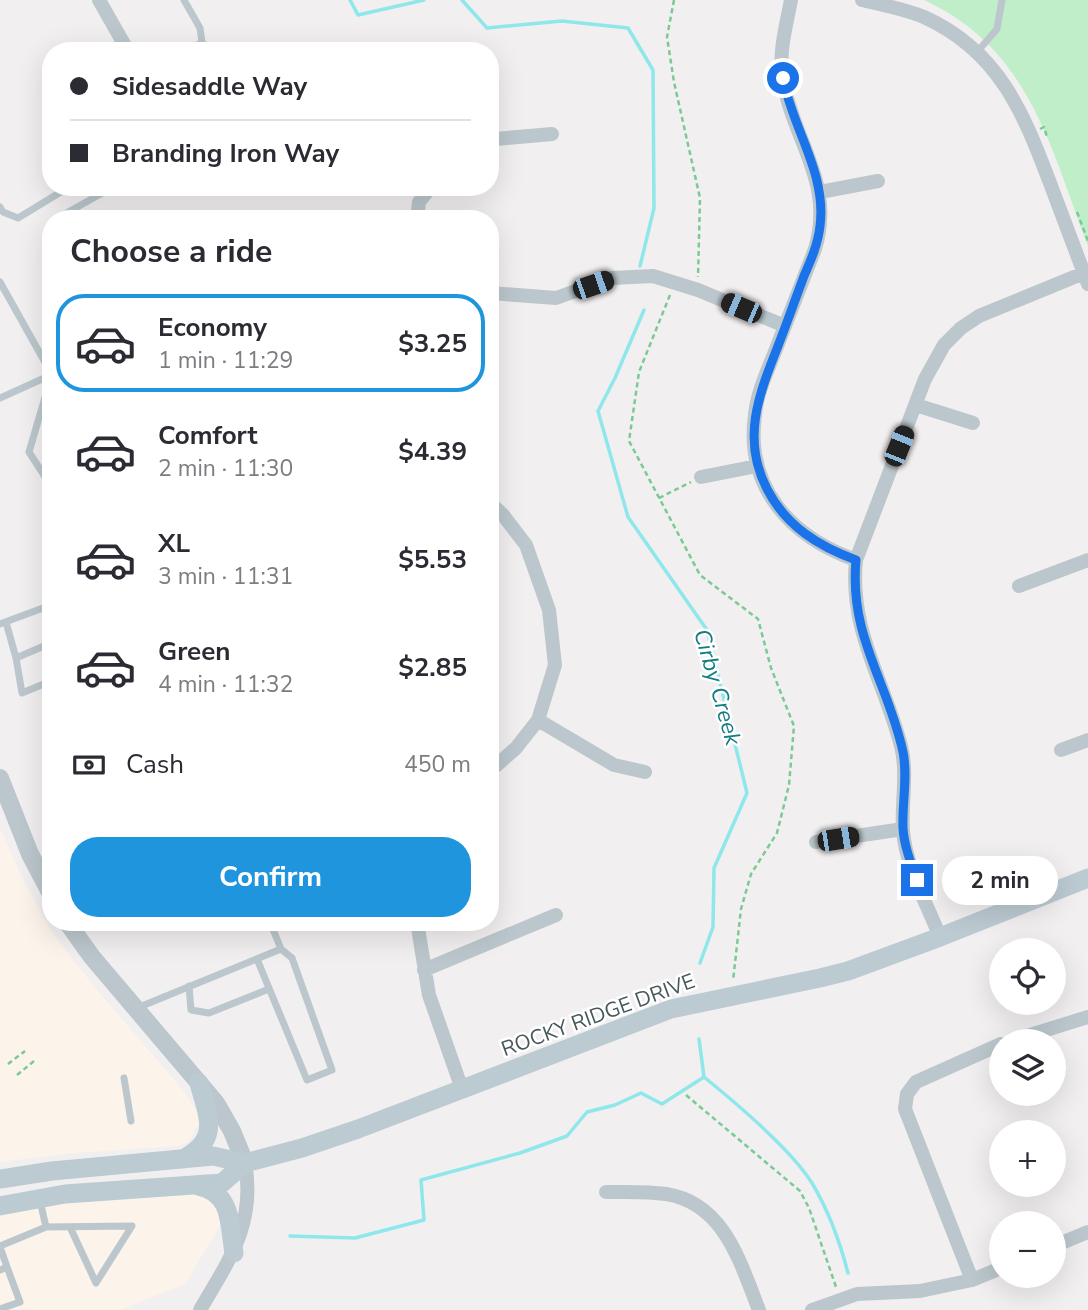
<!DOCTYPE html>
<html lang="en">
<head>
<meta charset="utf-8">
<style>
	:root { --surface:#fff; --page:#f2f2f3; --text:#2b2b33; --muted:#7c7c81; --line:#e1e1e2; --accent:#1e95dd }
	body { margin:0; font-family:"Nunito Sans",sans-serif; background:var(--page); color:var(--text); height:100vh; display:flex; flex-direction:column; font-size:26px; white-space:nowrap }
	* { box-sizing:border-box; margin:0 }
	p { font-size:23px; color:var(--muted) }
	.icon { flex:none; width:38px; height:38px; fill:none; stroke:currentColor; stroke-width:2; stroke-linecap:round; stroke-linejoin:round }
	.map { position:relative; flex:1; overflow:hidden }
	.side { position:absolute; left:42px; top:210px; width:457px; height:721px; display:flex; flex-direction:column; background:var(--surface); border-radius:28px; box-shadow:0 7px 28px #0002 }
	.side>* { flex:none }
	.top-card { position:absolute; left:42px; top:42px; width:457px; height:154px; border-radius:28px; box-shadow:0 7px 28px #0002; display:grid; align-content:center; height:154px; padding:0 28px; background:var(--surface) }
	.controls { position:absolute; left:989px; top:938px; display:grid; gap:14px }
	.controls a { display:grid; place-items:center; width:77px; height:77px; border-radius:50%; background:var(--surface); box-shadow:0 7px 28px #0002; font-size:35px }
	.end { position:absolute; width:32px; height:32px; margin:-16px; border:9px solid #1a73e8; background:#fff; box-shadow:0 0 0 4px #fff }
	.from { border-radius:50% }
	.bubble { position:absolute; height:49px; border-radius:24px; background:var(--surface); box-shadow:0 7px 28px #0002; font-size:23px; font-weight:700; line-height:49px; text-align:center }
	.car { position:absolute; width:21px; height:42px; margin:-21px -10px; border-radius:9px; box-shadow:0 0 5px 2px #0007; background:linear-gradient(#222 24%,#8ab4d8 0 40%,#222 0 76%,#8ab4d8 0 86%,#222 0) }
	.top-card b { display:flex; align-items:center; gap:24px; height:66px; font-size:26px }
	.top-card b+b { border-top:2px solid var(--line) }
	.top-card i { width:18px; height:18px; background:var(--text) }
	ul { padding:0; list-style:none }
	li { display:flex; align-items:center; gap:21px; height:98px; margin:0 14px 10px; padding:0 14px; border:4px solid transparent; border-radius:28px }
	li div { flex:1 }
	li b { display:block; font-size:26px }
	li em { font-style:normal; font-weight:700 }
	li.on { border-color:var(--accent) }
	li>.icon { width:63px; height:63px; stroke-width:1.5 }
	h2 { padding:0 28px; font-size:32px; line-height:84px }
	.pay { display:flex; align-items:center; gap:18px; height:77px; padding:0 28px; font-size:26px }
	.pay p { margin-inline-start:auto }
	.action { display:flex; gap:14px; margin-top:auto; padding:14px 28px }
	.action a { flex:1; height:80px; border-radius:28px; background:var(--accent); color:#fff; font-size:28px; font-weight:700; line-height:80px; text-align:center }
	.map>svg:first-child { display:block }
</style>
</head>
<body>
<div class="map">
<svg width="1088" height="1310" viewBox="0 0 1088 1310">
	<rect width="100%" height="100%" fill="#f2eff0"/>
	<path fill="#fcf3ea" d="M0,828L26,886L54,935L93,985L183,1090L196,1110L199,1123L189,1142L178,1146L74,1153L0,1162Z
		M191,1191L211,1198L219,1212L220,1226L185,1284L120,1310H0V1211L80,1199Z"/>
	<path fill="#bfeec9" d="M924,0H1088V246C1050,147 1030,49 924,0Z"/>
	<g fill="none" stroke-linecap="round" stroke-linejoin="round">
		<path stroke="#8ee7ea" stroke-width="3.5" d="M350,0L358,15L424,0
			M462,0L487,28L562,21L628,28L653,70L654,208L640,266
			M644,310L615,378L598,411L628,517L707,630L747,793L714,868L713,927L700,963
			M699,1039L704,1077C736,1103 790,1148 812,1183C828,1210 840,1242 848,1273
			M290,1236L355,1238L424,1220L421,1180L520,1153L567,1136L587,1112L615,1105L641,1093L662,1104L704,1077"/>
		<path stroke="#78cb93" stroke-width="2.5" stroke-dasharray="5 3.5" stroke-linecap="butt" d="M674,0L667,37L674,82L700,198L698,277
			M1040,129L1044,127L1047,137
			M1077,212L1088,241
			M670,295L639,372L629,441L700,575L758,619L771,668L794,726L789,785L777,833L751,874L741,909L733,981
			M659,498L691,482
			M8,1064L25,1051
			M17,1075L34,1061
			M686,1095L800,1191L809,1208L836,1287"/>
		<path stroke="#bbc7cc" stroke-width="7" d="M184,0L200,28L202,42
			M188,51L202,42L208,51
			M977,52L997,29L1002,0
			M263,187H264
			M0,207L3,212L18,218L69,187
			M63,215L113,187
			M0,282L51,373
			M51,377L29,452L51,486
			M0,398L51,375
			M6,622L16,658L51,643
			M0,624L51,605
			M16,658L22,693L51,681
			M257,959L307,1080L332,1070L292,958L281,949
			M189,986L191,1010L209,1013L269,989
			M137,1008L281,949L270,922
			M124,1078L131,1121
			M40,1201L46,1227
			M0,1246L46,1227L132,1226L96,1283L70,1227
			M0,1247L7,1267
			M0,1270L7,1267L20,1302L0,1309"/>
		<path stroke="#bbc7cc" stroke-width="14" d="M99,0L128,51
			M791,0C786,27 778,53 783,81C794,142 835,183 815,249C802,282 789,316 776,349C768,370 757,392 755,415C745,488 791,537 856,560
			M862,0C883,5 904,9 924,17C999,51 1023,112 1050,183C1063,217 1075,250 1088,284
			M490,141L495,139L552,134
			M820,192L878,181
			M417,219L419,202L431,187
			M490,293L556,298L612,278L653,276L698,290L785,326
			M916,405L973,423
			M701,477L757,466
			M490,503L503,515L526,545L549,610L555,665L538,720L516,748L490,771
			M1019,586L1088,560
			M538,720L614,765L645,772
			M1061,750L1088,740
			M816,842L903,829
			M417,922L429,995L462,1089
			M940,937C927,904 906,867 903,831C901,803 908,774 901,746C884,680 849,631 856,560L925,379L944,345L961,328L979,316L1084,273
			M424,970L556,915
			M1011,1041L1088,1017
			M606,1192C625,1192 646,1191 666,1194C724,1203 740,1262 759,1310
			M1054,1246L1088,1232
			M972,1280L905,1109L907,1094L916,1082L1001,1044
			M200,1310C229,1260 256,1224 245,1163
			M812,1310L857,1294L920,1291L972,1280L1001,1268"/>
		<path stroke="#bbc7cc" stroke-width="18" d="M0,778L30,854L51,894
			M67,922L92,957L216,1103L232,1131L245,1163"/>
		<path stroke="#bccad1" stroke-width="19" d="M183,1159C221,1139 208,1117 199,1083
			M0,1179L52,1171L213,1156L245,1163
			M198,1186C233,1193 229,1224 234,1253
			M0,1206L65,1194L222,1183L245,1163L302,1148L358,1129L671,1009L820,978L848,971L940,937L1088,878"/>
	</g>
	<g fill="none" stroke-linecap="round" stroke-linejoin="round">
		<path stroke="#1a73e8" stroke-width="9" d="M783,78C792,128 827,173 820,226C818,244 811,260 804,276C795,300 787,323 778,346C759,394 741,439 767,489C786,526 818,546 856,560C849,637 888,682 903,752C908,777 902,802 903,828C904,846 911,863 917,880"/>
	</g>
	<g text-anchor="middle" stroke-width="5" stroke-linejoin="round" paint-order="stroke">
		<g font-size="21" fill="#48575c" stroke="#fff">
			<text transform="translate(598 1015) rotate(-20)" y="7">ROCKY RIDGE DRIVE</text>
		</g>
		<g font-size="23" font-style="italic" fill="#107e82" stroke="#fff">
			<text transform="translate(718 687) rotate(74)" y="8">Cirby Creek</text>
		</g>
	</g>
</svg>
<div class="controls">
<a><svg class="icon" aria-label="locate" viewBox="0 0 24 24"><circle cx="12" cy="12" r="6"/><path d="M12 2v4M12 18v4M2 12h4M18 12h4"/></svg></a>
<a><svg class="icon" aria-label="layers" viewBox="0 0 24 24"><path d="M12 4l9 5-9 5-9-5zM3 14l9 5 9-5"/></svg></a>
<a>+</a>
<a>−</a>
</div>
<i class="end from" style="left:783px;top:78px"></i>
<i class="end" style="left:917px;top:880px"></i>
<div class="bubble" style="left:942px;top:856px;width:116px">2 min</div>
<i class="car" style="left:593px;top:285px;rotate:71deg"></i>
<i class="car" style="left:741px;top:308px;rotate:293deg"></i>
<i class="car" style="left:899px;top:446px;rotate:22deg"></i>
<i class="car" style="left:838px;top:839px;rotate:81deg"></i>
<div class="top-card">
<b><i class="from"></i>Sidesaddle Way</b>
<b><i></i>Branding Iron Way</b>
</div>
<section class="side">
<h2>Choose a ride</h2>
<ul>
<li class="on"><svg class="icon" aria-label="car" viewBox="0 0 24 24"><path d="M5 17H2v-5l4-1 3-4h7l3 4 3 1v5h-3M9 17h6M6 11h13"/><circle cx="7" cy="17" r="2"/><circle cx="17" cy="17" r="2"/></svg><div><b>Economy</b><p>1 min · 11:29</p></div><em>$3.25</em></li>
<li><svg class="icon" aria-label="car" viewBox="0 0 24 24"><path d="M5 17H2v-5l4-1 3-4h7l3 4 3 1v5h-3M9 17h6M6 11h13"/><circle cx="7" cy="17" r="2"/><circle cx="17" cy="17" r="2"/></svg><div><b>Comfort</b><p>2 min · 11:30</p></div><em>$4.39</em></li>
<li><svg class="icon" aria-label="car" viewBox="0 0 24 24"><path d="M5 17H2v-5l4-1 3-4h7l3 4 3 1v5h-3M9 17h6M6 11h13"/><circle cx="7" cy="17" r="2"/><circle cx="17" cy="17" r="2"/></svg><div><b>XL</b><p>3 min · 11:31</p></div><em>$5.53</em></li>
<li><svg class="icon" aria-label="car" viewBox="0 0 24 24"><path d="M5 17H2v-5l4-1 3-4h7l3 4 3 1v5h-3M9 17h6M6 11h13"/><circle cx="7" cy="17" r="2"/><circle cx="17" cy="17" r="2"/></svg><div><b>Green</b><p>4 min · 11:32</p></div><em>$2.85</em></li>
</ul>
<div class="pay"><svg class="icon" aria-label="cash" viewBox="0 0 24 24"><path d="M3 7h18v10H3z"/><circle cx="12" cy="12" r="2"/></svg>Cash<p>450 m</p></div>
<div class="action"><a>Confirm</a></div>
</section>
</div>
</body>
</html>
